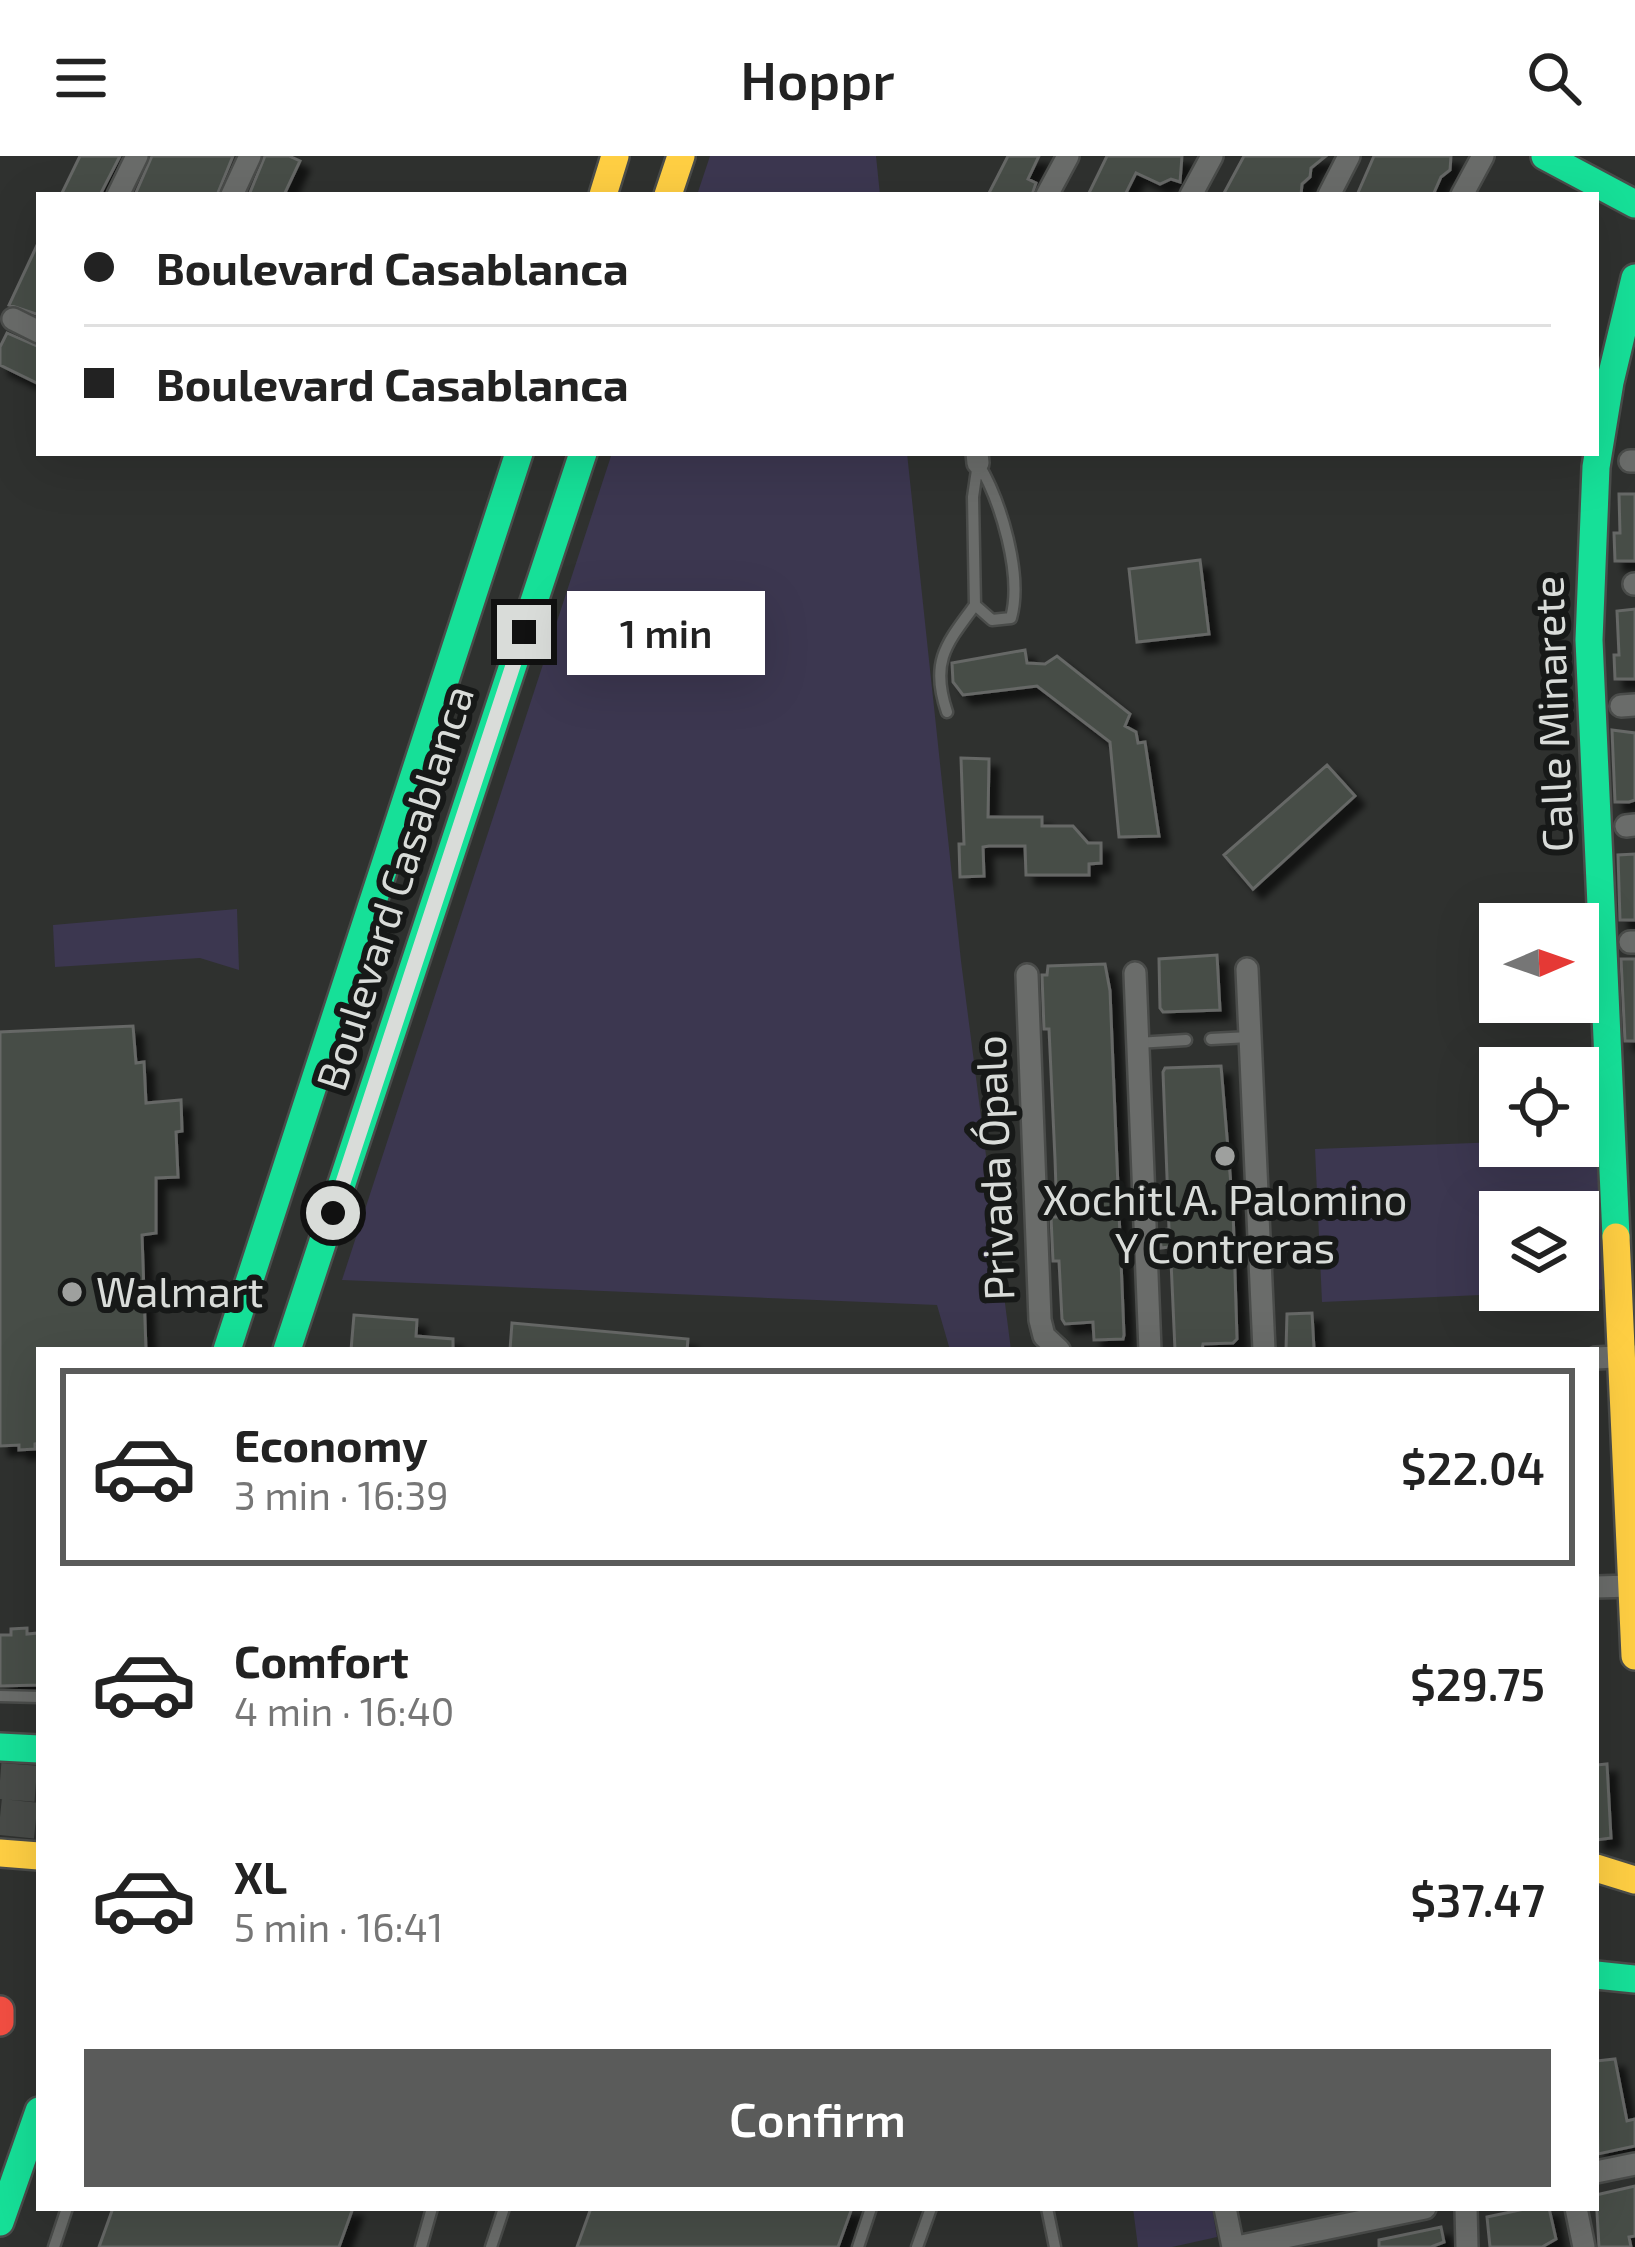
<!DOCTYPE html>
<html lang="en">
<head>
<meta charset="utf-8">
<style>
	:root { --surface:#fff; --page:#f2f2f2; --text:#222; --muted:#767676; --line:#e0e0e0; --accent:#5a5b5a }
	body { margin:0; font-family:"Exo 2",sans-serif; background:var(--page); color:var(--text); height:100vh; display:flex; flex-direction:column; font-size:45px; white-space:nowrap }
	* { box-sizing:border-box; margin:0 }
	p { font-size:39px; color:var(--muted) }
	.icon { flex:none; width:66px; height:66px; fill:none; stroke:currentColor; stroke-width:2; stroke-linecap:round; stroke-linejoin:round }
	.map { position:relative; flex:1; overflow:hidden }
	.drawer { position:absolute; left:36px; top:1191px; width:1563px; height:864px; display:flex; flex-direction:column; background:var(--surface); border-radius:0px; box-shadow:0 12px 48px #0002 }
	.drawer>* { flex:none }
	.hud { position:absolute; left:36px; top:36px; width:1563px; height:264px; border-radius:0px; box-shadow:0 12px 48px #0002; display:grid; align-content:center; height:264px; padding:0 48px; background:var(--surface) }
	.needle { width:78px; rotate:88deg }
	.buttons { position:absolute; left:1479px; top:747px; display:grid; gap:24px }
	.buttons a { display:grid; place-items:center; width:120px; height:120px; border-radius:0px; background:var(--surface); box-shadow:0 12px 48px #0002; font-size:60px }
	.end { position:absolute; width:54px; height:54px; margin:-27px; border:15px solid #d9dcd9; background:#111; box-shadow:0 0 0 6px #111 }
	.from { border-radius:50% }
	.bubble { position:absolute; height:84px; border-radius:0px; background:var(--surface); box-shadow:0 12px 48px #0002; font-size:39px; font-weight:600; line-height:84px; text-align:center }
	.hud b { display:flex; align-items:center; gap:42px; height:114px; font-size:45px }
	.hud b+b { border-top:3px solid var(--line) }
	.hud i { width:30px; height:30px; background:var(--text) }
	ul { padding:21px 0 0; list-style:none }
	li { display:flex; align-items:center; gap:36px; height:198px; margin:0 24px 18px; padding:0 24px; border:6px solid transparent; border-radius:0px }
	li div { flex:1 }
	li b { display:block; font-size:45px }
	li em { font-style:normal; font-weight:600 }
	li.active { border-color:var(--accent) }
	li>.icon { width:108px; height:108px; stroke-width:1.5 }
	.primary-button { display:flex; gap:24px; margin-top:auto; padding:24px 48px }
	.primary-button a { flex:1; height:138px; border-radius:0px; background:var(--accent); color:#fff; font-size:48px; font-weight:600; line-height:138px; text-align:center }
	header { display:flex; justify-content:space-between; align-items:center; height:156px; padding:0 48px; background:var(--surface); font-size:54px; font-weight:600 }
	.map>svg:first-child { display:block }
</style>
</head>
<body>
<header><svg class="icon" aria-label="menu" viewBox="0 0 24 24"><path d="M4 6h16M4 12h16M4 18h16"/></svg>Hoppr<svg class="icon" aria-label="search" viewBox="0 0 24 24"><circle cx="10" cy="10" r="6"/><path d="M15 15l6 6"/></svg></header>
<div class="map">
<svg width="1635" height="2091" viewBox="0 0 1635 2091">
	<defs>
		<filter id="shadow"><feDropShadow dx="9" dy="9" stdDeviation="3" flood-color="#0009"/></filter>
	</defs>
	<rect width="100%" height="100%" fill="#2f312f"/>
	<path fill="#3c3750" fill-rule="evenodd" d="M710,0H876L880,39H697Z
		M612,297H907L961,805L1011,1194H950L937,1149L342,1124Z
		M237,753L239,814L200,802L55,811L53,769Z
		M1611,982L1617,1133L1322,1146L1315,993L1500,986V990H1578V984ZM1500,1056H1578V1134H1500Z
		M1133,2052H1212L1217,2081L1172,2091H1138Z"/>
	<path fill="#464e47" stroke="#666766" stroke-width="3" filter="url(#shadow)" d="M80,0H120L100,39H61Z
		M152,0H233L217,39H135Z
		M265,0H289L300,5L284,39H249Z
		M1008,0H1039L1028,23L1036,27L1032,39H988Z
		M1107,0H1182L1180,26L1171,23L1160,28L1136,17L1125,39H1088Z
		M1244,0H1326L1311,12L1310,21L1302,28L1301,39H1223Z
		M1374,0H1451L1450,14L1441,21L1433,39H1357Z
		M39,85V159L9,149Z
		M7,177L39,191V228L0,209V191Z
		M1619,338H1635V405H1615L1614,377H1620Z
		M1200,404L1209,478L1137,486L1129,413Z
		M1635,453V523H1615L1614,499H1619L1617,455Z
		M1025,494L1027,507L1045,508L1057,500L1130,558L1125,570L1136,576L1138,587L1145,586L1159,680L1119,681L1110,586L1037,530L963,539L953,526L952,507Z
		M1612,574L1635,577V644L1629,646H1615Z
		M961,602L989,603L988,661H1042V670H1073L1088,687H1101V707L1089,708V719H1026L1025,690H989L983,691L984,720L960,721L959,688H964Z
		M1327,609L1355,640L1253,733L1224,699Z
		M1635,698V764H1620L1618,699Z
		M1217,799L1220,854L1163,856L1160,852L1159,803Z
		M1621,803H1635V885H1625Z
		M1105,808L1110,835L1124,1179L1123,1183L1094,1184L1093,1166L1065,1168L1062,1163L1059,1105H1053L1051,1061H1057L1055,1003L1049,873H1044L1042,819H1047L1048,810Z
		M133,870L136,907L144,906L146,947L181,944L182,975L176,976L178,1021L156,1022V1077L142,1079L146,1194H39V1287L35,1288V1293L19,1294V1289L0,1290V876Z
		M1221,910L1233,1053L1237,1183L1233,1187L1203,1188L1202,1194H1175L1171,1105L1169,1091L1161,1092L1160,1074L1169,1073L1163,916L1165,912Z
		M1312,1157L1314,1193L1286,1194L1287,1158Z
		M354,1159L417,1164L416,1180L453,1183V1194H351Z
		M512,1167L688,1183L687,1194H510Z
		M27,1472V1478L39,1477V1529L0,1530V1479H11V1473Z
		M1607,1608L1611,1682L1596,1684V1609Z
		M1615,1903L1627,1965L1635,1963V1990L1598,1998L1596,1905Z
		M1635,2030V2080L1629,2081L1631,2091H1599L1596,2039Z
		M113,2052H353L339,2091H99Z
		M591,2052H852L838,2091H577Z
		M1529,2052H1549L1556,2083L1542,2091H1490L1487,2061Z
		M1441,2071L1444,2086L1431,2091H1379V2084Z"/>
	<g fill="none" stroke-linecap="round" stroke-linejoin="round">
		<path stroke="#484b48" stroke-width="36" stroke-dasharray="36 18" stroke-linecap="butt" d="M0,1625L39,1628
			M0,1661L39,1665"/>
		<g stroke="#4a4c4a" stroke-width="15">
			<path id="lane" d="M978,307C1001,345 1023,419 1011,462L992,464L975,449L973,341Z
				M947,556C930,506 946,488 975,449
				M1211,883L1250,881
				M1137,887L1186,884
				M0,1540L39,1541
				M1047,2052L1055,2091
				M54,2091L67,2052
				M421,2091L432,2052
				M491,2091L504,2052
				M858,2091L871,2052
				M917,2091L931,2052"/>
		</g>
		<g stroke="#4a4c4a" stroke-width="26">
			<path id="street" d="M118,39L137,0
				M232,39L250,0
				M1047,39L1068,0
				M1191,39L1212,0
				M1329,39L1349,0
				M1462,39L1483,0
				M13,163L39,176
				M977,297L978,307
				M1630,305H1635
				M1634,428H1635
				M1621,550L1635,549
				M1626,670L1635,669
				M1630,786H1635
				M1247,813L1264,1194
				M1135,817L1150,1194
				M1027,819L1040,1164L1044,1180L1059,1194
				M1596,1202L1635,1200
				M1596,1431L1631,1430
				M1596,2016L1635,2008
				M1225,2052L1233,2091
				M1466,2052L1467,2091
				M1576,2052L1584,2091
				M1237,2091L1425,2052"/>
		</g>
		<g stroke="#4a4c4a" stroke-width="32">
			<path id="fast" d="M1545,0L1635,48
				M1616,1081L1589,484L1596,311L1610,226L1635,122
				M227,1194L519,297
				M287,1194L583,297
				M0,1591L39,1593
				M1596,1819L1635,1823
				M0,2066L39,1955"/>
		</g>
		<g stroke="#4a4c4a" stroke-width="32">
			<path id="slow" d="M603,39L615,0
				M668,39L681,0
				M1616,1081L1635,1500
				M0,1697L39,1700
				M1596,1712L1635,1724"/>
		</g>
		<g stroke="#4a4c4a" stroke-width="32">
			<path id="jam" d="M0,1854V1866"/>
		</g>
		<use href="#lane" stroke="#6a6c6a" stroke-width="10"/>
		<use href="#street" stroke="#6a6c6a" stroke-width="21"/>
		<use href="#fast" stroke="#16e098" stroke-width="27"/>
		<use href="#slow" stroke="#ffcf43" stroke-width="27"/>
		<use href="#jam" stroke="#f24e42" stroke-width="27"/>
	</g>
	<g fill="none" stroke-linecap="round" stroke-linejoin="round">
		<path stroke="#d9dcd9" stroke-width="15" d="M333,1057L524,476"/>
	</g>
	<g fill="#9ea09e" stroke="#171918" stroke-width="4.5">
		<circle cx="1225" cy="1000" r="12"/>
		<circle cx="72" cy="1136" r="12"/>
	</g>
	<g text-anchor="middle" stroke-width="12" stroke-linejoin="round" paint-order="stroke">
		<g font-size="42" fill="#d9dcd9" stroke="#171918">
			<text transform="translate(1553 558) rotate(-92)" y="15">Calle Minarete</text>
			<text transform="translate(395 732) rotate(-72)" y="15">Boulevard Casablanca</text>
			<text transform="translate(995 1012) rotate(-92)" y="15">Privada Ópalo</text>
		</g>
		<g font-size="42" fill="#d9dcd9" stroke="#171918">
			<text x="1225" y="1059">Xochitl A. Palomino<tspan x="1225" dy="48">Y Contreras</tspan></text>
			<text x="96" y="1151" text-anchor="start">Walmart</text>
		</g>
	</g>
</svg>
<div class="buttons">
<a><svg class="needle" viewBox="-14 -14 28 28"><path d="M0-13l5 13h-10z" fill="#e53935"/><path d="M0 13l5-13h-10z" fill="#767676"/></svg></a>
<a><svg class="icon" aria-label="locate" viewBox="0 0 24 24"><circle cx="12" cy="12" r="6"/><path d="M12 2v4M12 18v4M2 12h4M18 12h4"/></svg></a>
<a><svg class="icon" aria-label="layers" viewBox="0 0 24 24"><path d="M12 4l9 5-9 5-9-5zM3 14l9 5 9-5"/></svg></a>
</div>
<i class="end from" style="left:333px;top:1057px"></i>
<i class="end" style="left:524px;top:476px"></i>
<div class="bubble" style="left:567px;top:435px;width:198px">1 min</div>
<div class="hud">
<b><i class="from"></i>Boulevard Casablanca</b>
<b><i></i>Boulevard Casablanca</b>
</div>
<section class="drawer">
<ul>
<li class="active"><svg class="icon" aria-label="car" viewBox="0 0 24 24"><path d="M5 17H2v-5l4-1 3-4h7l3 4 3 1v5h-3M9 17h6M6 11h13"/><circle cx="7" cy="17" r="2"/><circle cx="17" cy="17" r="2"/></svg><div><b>Economy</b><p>3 min · 16:39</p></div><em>$22.04</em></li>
<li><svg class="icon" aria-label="car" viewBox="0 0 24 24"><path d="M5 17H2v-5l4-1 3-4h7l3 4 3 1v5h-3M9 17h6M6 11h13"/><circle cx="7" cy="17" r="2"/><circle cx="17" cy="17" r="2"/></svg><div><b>Comfort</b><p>4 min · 16:40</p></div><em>$29.75</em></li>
<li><svg class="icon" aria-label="car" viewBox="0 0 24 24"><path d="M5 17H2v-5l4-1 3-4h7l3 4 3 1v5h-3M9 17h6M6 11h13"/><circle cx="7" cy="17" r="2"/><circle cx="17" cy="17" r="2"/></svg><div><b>XL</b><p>5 min · 16:41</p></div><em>$37.47</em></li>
</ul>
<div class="primary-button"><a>Confirm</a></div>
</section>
</div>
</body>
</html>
